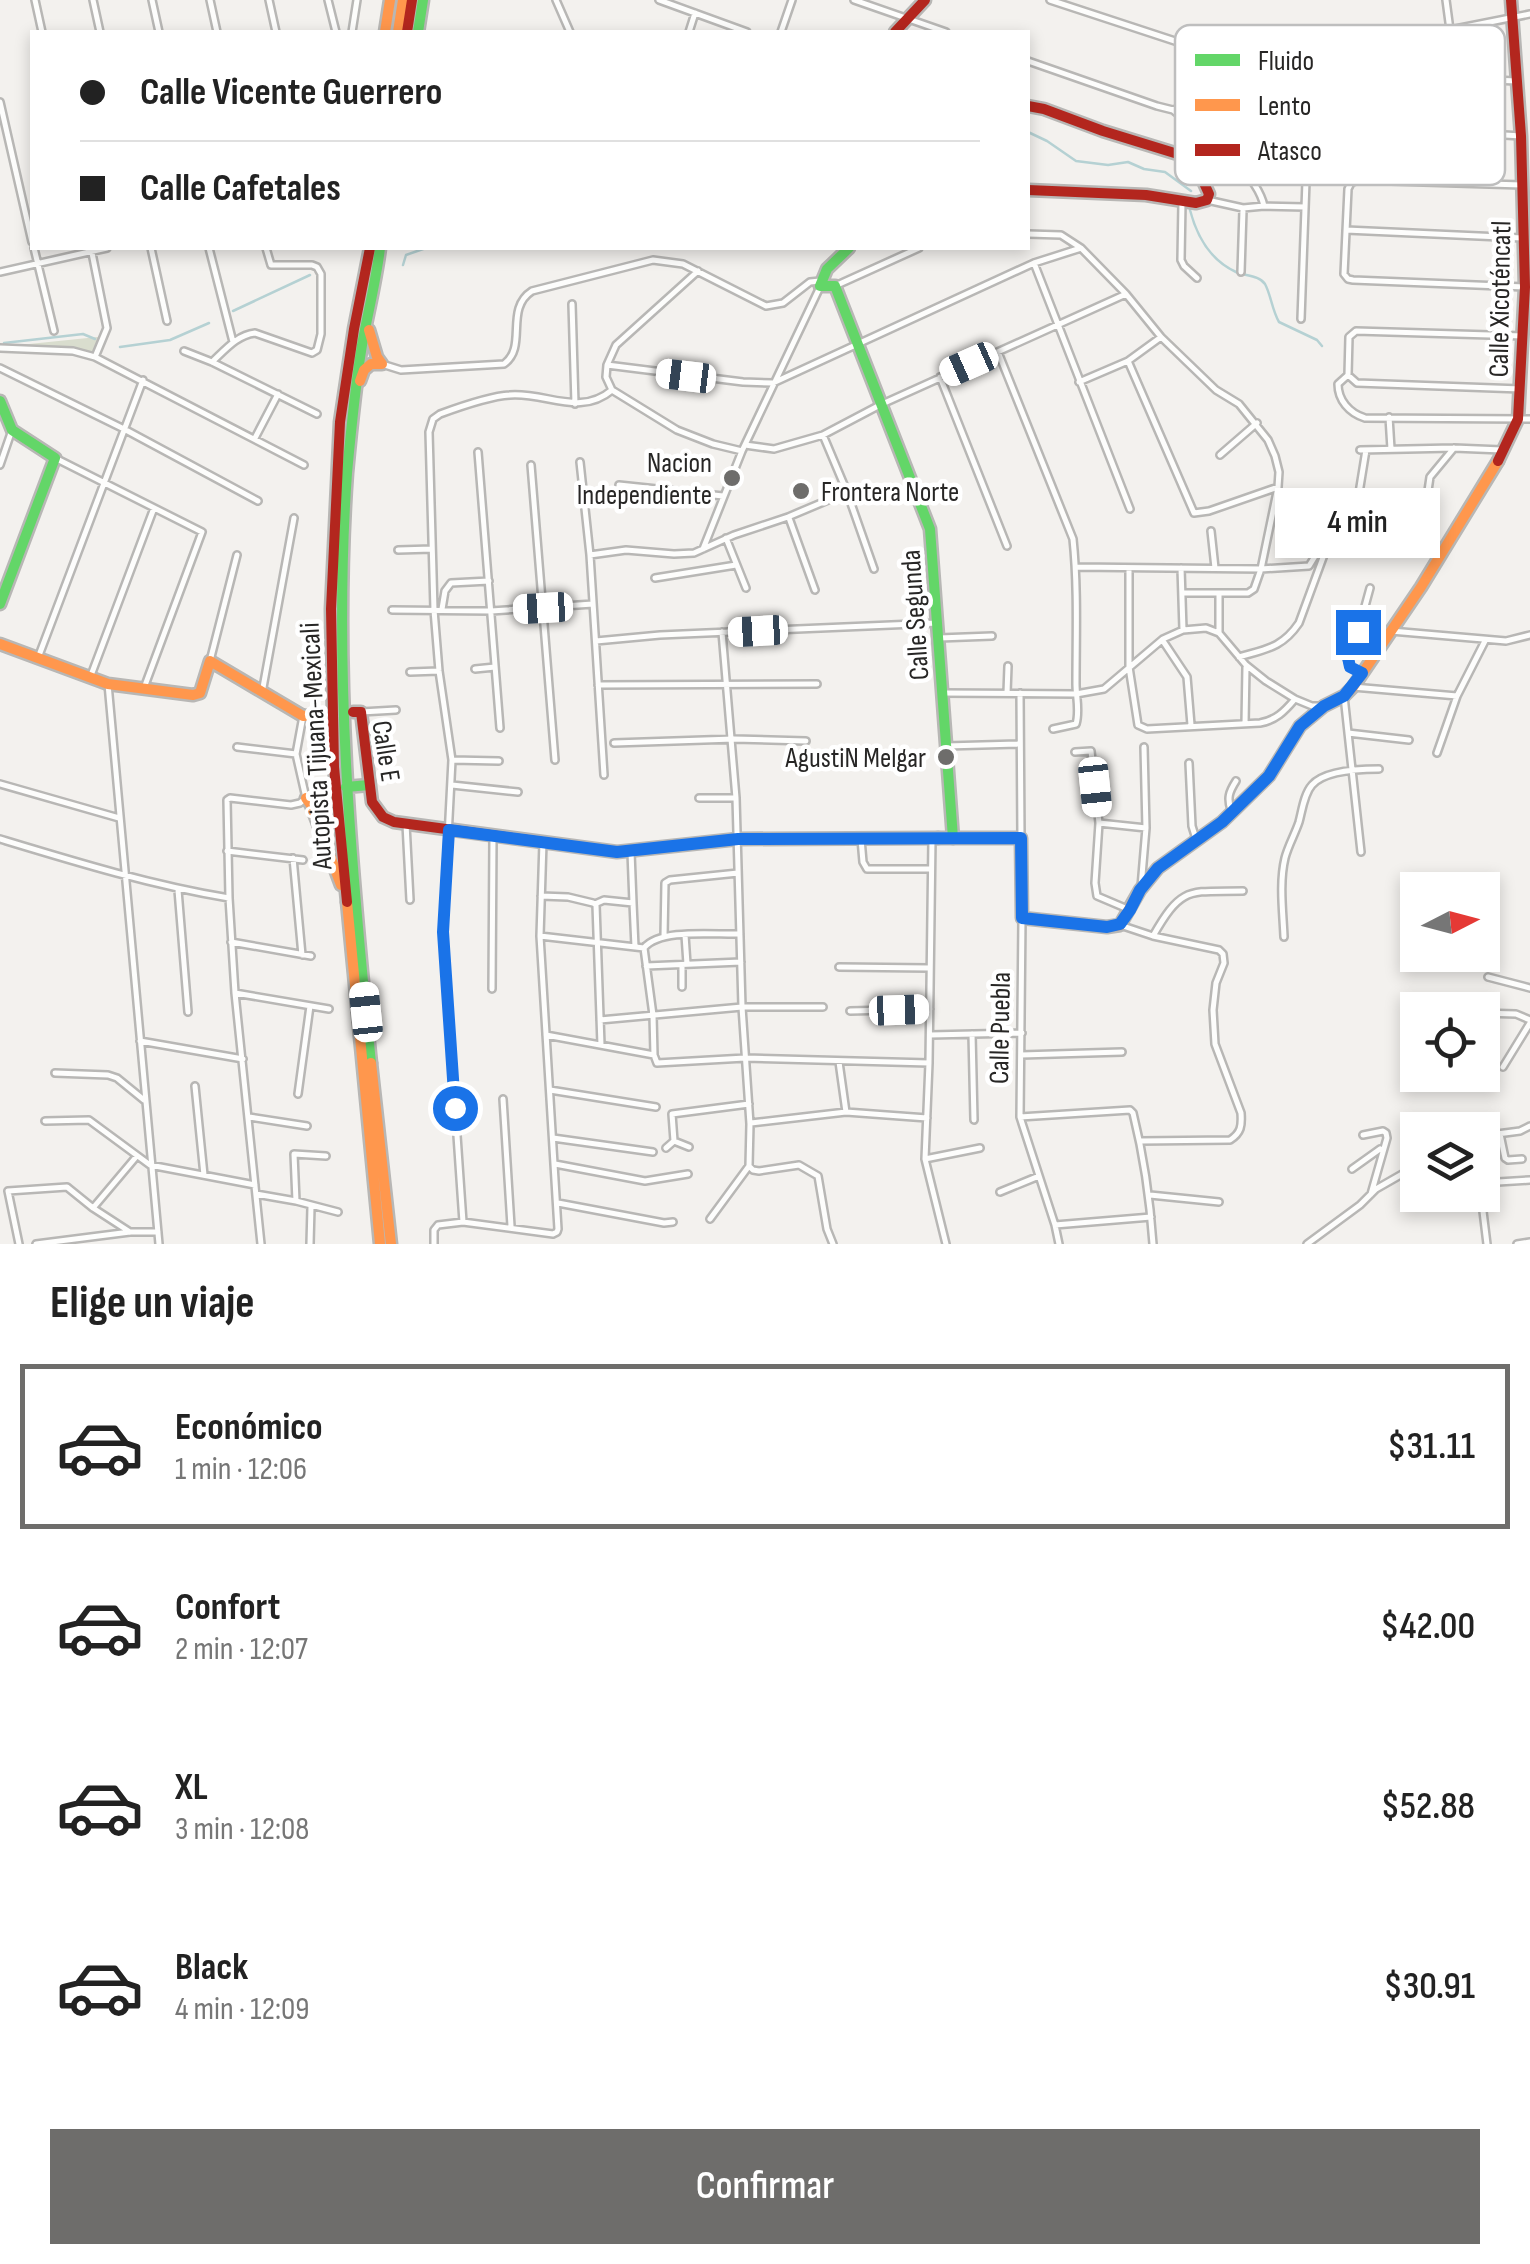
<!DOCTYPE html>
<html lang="es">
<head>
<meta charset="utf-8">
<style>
	:root { --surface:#fff; --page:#f6f6f6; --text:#222; --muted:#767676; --line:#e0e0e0; --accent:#6e6d6b }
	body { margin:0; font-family:"Sofia Sans Condensed",sans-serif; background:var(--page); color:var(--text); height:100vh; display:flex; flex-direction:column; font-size:38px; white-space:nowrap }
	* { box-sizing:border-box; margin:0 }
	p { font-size:32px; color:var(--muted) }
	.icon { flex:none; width:55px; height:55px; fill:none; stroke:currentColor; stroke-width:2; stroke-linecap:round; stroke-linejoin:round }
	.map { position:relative; height:1244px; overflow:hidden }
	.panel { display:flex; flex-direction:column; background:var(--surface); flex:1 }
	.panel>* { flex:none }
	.hud { position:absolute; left:30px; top:30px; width:1000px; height:220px; border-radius:0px; box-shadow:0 5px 15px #0003; display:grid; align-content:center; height:220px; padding:0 50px; background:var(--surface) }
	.needle { width:65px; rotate:84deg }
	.controls { position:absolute; left:1400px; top:872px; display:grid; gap:20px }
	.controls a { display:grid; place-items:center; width:100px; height:100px; border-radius:0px; background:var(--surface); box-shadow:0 5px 15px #0003; font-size:50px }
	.end { position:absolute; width:45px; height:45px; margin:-22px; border:12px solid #1a73e8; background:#fff; box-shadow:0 0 0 5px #fff }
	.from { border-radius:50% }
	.bubble { position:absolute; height:70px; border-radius:0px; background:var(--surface); box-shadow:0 5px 15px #0003; font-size:32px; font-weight:600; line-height:70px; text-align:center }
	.car { position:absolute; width:30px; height:60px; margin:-30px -15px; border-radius:12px; box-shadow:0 0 8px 2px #0007; background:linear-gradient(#fff 24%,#345 0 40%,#fff 0 76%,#345 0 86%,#fff 0) }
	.hud b { display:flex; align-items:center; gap:35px; height:95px; font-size:38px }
	.hud b+b { border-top:2px solid var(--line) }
	.hud i { width:25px; height:25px; background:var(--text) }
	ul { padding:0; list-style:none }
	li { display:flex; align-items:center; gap:30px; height:165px; margin:0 20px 15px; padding:0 30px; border:5px solid transparent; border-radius:0px }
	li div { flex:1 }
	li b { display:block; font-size:38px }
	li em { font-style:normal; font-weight:600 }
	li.on { border-color:var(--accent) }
	li>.icon { width:90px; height:90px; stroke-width:1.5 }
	h2 { padding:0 50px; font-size:45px; line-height:120px }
	.cta { display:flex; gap:20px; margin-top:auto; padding:20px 50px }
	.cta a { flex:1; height:115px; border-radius:0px; background:var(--accent); color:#fff; font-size:40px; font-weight:600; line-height:115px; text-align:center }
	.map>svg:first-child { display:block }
</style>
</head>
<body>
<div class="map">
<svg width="1530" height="1244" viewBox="0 0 1530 1244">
	<rect width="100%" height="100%" fill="#f3f1ee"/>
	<path fill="#d9ddce" d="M107,336L97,356L75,350L0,347Z"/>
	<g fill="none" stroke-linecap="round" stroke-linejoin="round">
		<path stroke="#b5d1d3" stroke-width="2.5" d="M1028,132L1047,141L1076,161L1108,165L1128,162L1144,169L1165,172L1191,191
			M1190,210C1197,237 1210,260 1236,272C1245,276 1259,275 1265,284C1271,295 1272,310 1279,322L1317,340L1322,346
			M403,265L406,255L426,248
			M233,311L310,275
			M4,343L83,334L95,339
			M120,347L170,340L209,323"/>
		<g stroke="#b8b7b5" stroke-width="10">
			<path id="street" d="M35,0L42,32
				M93,0L100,32
				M152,0L159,32
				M210,0L217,32
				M269,0L276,32
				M328,0L336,32
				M556,0L570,32
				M659,0L747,32
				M854,0L946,32
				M1050,0L1187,45L1212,48L1335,40
				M1446,0L1450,30L1452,77
				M1450,30L1530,14
				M352,32L357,0
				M689,32L695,13
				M781,32L792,0
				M1028,61L1157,106L1173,110L1183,107L1279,117H1288L1305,111L1346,106L1351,98V79L1356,75L1518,81
				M0,102L32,242
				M1173,110C1202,134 1256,169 1264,206
				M1359,126L1521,136
				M1230,157L1290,156
				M1522,185L1358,180L1351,183L1348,189L1344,274L1348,279L1353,280L1525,287
				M1207,200L1243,208L1264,206L1305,207
				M1182,202L1181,260L1184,266L1197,278
				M1346,230L1523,238
				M1028,234L1061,235L1081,248L1126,294L1161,337L1216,390L1239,404L1268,440L1275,456L1279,472L1278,487L1261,569L1254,589L1248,593H1182
				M34,248L54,331
				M91,248L107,328L95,357
				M151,248L167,321
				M209,248L233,342
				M1034,263L1130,509
				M0,272L107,248
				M1241,272L1243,210
				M835,286L919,248
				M572,304L575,404
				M1301,319L1306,181
				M0,348L73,351L95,357L304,465
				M184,351L212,362L317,414
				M998,352L1073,539C1078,587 1076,636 1076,684C1076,697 1080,711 1076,724L1053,729
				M1128,361L1194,513L1209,511L1278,487
				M212,362C225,350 237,335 255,333L312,353L317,350L321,334V274L317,267L312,265H271L266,248
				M385,365L401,370L504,364C528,347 504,309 532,291L653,260L683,264L766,306L783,303L810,282L820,281
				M607,365L743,382L773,383L1034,263L1081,248
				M0,368L124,429L258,501
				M1348,375L1338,384C1338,400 1349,413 1365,418L1530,419
				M940,377L1007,546
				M1079,382L1128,361L1161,337
				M1521,389L1357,383L1348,375L1349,337L1356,331L1524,336
				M612,390L606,377L607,365L616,345L698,271
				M612,390L677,430L713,444L742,451
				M1389,417L1391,449
				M823,435L847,492L874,569
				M255,438L278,394
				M745,445L774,449L823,435L880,405L1126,294
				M1360,450L1454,448L1502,450
				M478,452L500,728
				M1220,455L1257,423
				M55,458L202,532L144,688
				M580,462L590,555L604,775
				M0,465L12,430
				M531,465L555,760
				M619,485L723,496
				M789,518L815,590
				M1424,518L1430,477L1454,448
				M1211,531L1215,568
				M726,538L746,588
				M703,549L742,451L820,287
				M398,550L432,549
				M590,555L626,550L674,554L694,553L734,535L788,517L847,492
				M1076,567L1261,569L1309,566L1317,553L1325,551
				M1129,568V667L1138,725L1147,729L1260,723C1276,720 1284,712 1295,699
				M1181,568L1183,630
				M655,578L736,565
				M1219,593V633
				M442,609L445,591L451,583L489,581
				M392,610L491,611L593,604
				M1391,631L1506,641L1530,635
				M722,632L736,798L742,1007L750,1124L749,1166
				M939,638L992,636
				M596,641L660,635L938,623
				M1163,641L1187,677L1191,725
				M1239,657C1266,649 1282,648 1299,623L1339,514L1359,493L1366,450
				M38,658L143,380
				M210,661L237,555
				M475,669L495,667
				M410,672L439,671
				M1361,673L1350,667L1347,658L1358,632L1370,588
				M90,678L154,508
				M108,684L159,1244
				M598,685L817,684
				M1353,687L1457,696
				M262,693L294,518
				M942,693L1076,694L1104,689L1163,639L1183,630L1206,628L1219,633L1246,665L1266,681L1295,699L1312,706H1321
				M1007,693L1008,666
				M1020,693L1021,838
				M1344,696L1361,852
				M361,712L396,710
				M1245,724L1246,667
				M1348,733L1409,740
				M614,743L734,739L806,741
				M946,746L1020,744
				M237,747L296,754
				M1075,752L1091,751L1099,823L1095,883L1097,896L1130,910
				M1437,753L1457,696L1485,641
				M452,760L499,761
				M1189,763L1192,826L1196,839
				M0,784L119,818
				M452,785L518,792
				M699,798H736
				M1231,810C1227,798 1229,792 1236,781
				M1099,823L1146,828
				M406,824L410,900
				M0,839C76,862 151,885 229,898
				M861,839L863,862L867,869H931
				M932,839L929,1063L925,1159L946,1244
				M227,851L303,860
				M293,858L302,955
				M1141,887L1146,828L1144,747
				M178,890L188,1012
				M541,896L568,897L593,903L596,905L601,1045
				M633,903L635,947
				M595,904L604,900L633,903L631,852
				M1022,918L1020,1117L1055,1225L1059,1244
				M1120,925L1153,936L1219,950L1223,954L1224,963L1216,983L1213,1010L1215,1044L1241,1113C1242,1126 1241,1133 1230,1140L1140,1141
				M685,935L687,964
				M540,936L644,948
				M664,936L665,883L670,880L738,873
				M1153,936C1182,885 1189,892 1243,891
				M1284,937C1283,912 1279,883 1285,858C1288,846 1295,834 1299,822C1302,811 1304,794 1312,785C1325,770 1361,769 1379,769
				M231,942L311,956
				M644,948L653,1015L654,1055L657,1063L745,1058L929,1063
				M644,948C660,928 715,935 740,934
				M682,965V987
				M646,966L741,962
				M839,967L929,968
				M1488,977L1530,988
				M492,989L493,837
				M235,993L329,1009
				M1424,1007L1464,1010
				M850,1011L930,1009
				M1482,1013L1516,1014L1530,1020
				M600,1020L742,1007H823
				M972,1034L974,1120
				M546,1035L654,1055
				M930,1035L1022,1033
				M140,1041L243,1059
				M1021,1055L1122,1052
				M839,1062L846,1112
				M1503,1067L1530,1023
				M55,1073L108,1075L117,1078L144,1100
				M195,1086L204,1175
				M550,1090L656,1107
				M298,1094L310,1006
				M503,1099L511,1226
				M249,1117L307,1126
				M1020,1117L1130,1110L1133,1113C1144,1157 1150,1199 1153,1244
				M45,1121L89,1120L150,1165L255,1185
				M751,1123L846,1112L927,1118
				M1500,1134L1505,1158L1508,1160L1522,1159
				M1363,1135L1383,1131L1386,1133L1387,1138L1371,1194
				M1482,1136L1520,1131L1530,1126
				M553,1138L653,1152
				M674,1141L689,1147
				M666,1148L674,1141L672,1114L749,1104
				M925,1159L980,1148
				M555,1164L645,1181L688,1174
				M749,1166L753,1170L759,1171L799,1165L818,1176L827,1229L833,1244
				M1352,1169L1380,1149
				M1482,1183L1530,1180
				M1000,1192L1039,1176
				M256,1194L296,1201L338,1212
				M1150,1195L1219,1202
				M1481,1195L1487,1244
				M296,1201L294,1154L326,1156
				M558,1203L664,1223L673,1222
				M93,1208L136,1157
				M710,1219L749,1166
				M463,1222L443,933L452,760L439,671L434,610L429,432L433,419L440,414C459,407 490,396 510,395C546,392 580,417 612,390
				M1055,1225L1151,1217
				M19,1244L8,1191L67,1187L93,1208L130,1232
				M36,1244L130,1232H158
				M261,1244L235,993L229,898L227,800L230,798L291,805L300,803L306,798L296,754L303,716
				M310,1244L311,1207
				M434,1244V1230L438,1225L463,1222L553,1234L557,1232L558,1229L540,936L543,842
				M1307,1244L1360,1205L1376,1189L1418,1165
				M1517,1244L1530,1242"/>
		</g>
		<g stroke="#b8b7b5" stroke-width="15">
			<path id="fast" d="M418,32L423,0
				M849,248L827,269L820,286H835L930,529L953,838
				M0,401L12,430L55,458L0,604
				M346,787L369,785
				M371,1063C351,867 333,670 347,473C351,430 355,387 362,345C368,312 376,281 380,248"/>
		</g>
		<g stroke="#b8b7b5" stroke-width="15">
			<path id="slow" d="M385,32L390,0
				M398,32L403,0
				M360,381L364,370L371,364H382L377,357L369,330
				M0,644L108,684L193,695L200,693L210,661L303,716L317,715
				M306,798L311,805L341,885
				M938,838H1021L1022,918L1107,927L1120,925L1140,890L1158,868L1222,822L1269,776L1300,726L1324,706L1344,696L1353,687L1421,587L1498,461
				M347,902L380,1244
				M371,1063L391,1244"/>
		</g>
		<g stroke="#b8b7b5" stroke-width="15">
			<path id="jam" d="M407,32L412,0
				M895,32L925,0
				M1028,106L1044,109L1103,131L1181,155L1199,172L1209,194L1207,200L1196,203L1146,195L1028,190
				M1498,461L1518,419L1525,287L1521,136L1511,0
				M353,712H361L372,802L383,817L394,822L617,852L738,839L938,838
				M347,902L334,767L331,609L340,422L354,329L370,248"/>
		</g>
		<use href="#street" stroke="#fdfdfc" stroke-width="5"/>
		<use href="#fast" stroke="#63d668" stroke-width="10"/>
		<use href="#slow" stroke="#ff974d" stroke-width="10"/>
		<use href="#jam" stroke="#b3261e" stroke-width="10"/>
	</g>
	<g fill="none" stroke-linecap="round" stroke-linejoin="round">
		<path stroke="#1a73e8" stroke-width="12" d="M455,1108L443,932L449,830L617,852L738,839L1021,838L1022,918L1107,927L1120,924L1130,910L1140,890L1158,868L1222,822L1269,776L1300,726L1324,706L1344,696L1362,673L1350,667L1347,653L1358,632"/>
	</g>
	<g fill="#6e6d6b" stroke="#fff" stroke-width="4">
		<circle cx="732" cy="478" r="10"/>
		<circle cx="801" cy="491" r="10"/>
		<circle cx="946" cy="757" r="10"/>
	</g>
	<g text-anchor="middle" stroke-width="9" stroke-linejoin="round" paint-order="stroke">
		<g font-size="28" fill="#272625" stroke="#fff">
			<text transform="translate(1499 299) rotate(-89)" y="10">Calle Xicoténcatl</text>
			<text transform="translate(914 615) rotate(-94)" y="10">Calle Segunda</text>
			<text transform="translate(315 746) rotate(-93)" y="10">Autopista Tijuana-Mexicali</text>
			<text transform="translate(387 751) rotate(81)" y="10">Calle E</text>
			<text transform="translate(999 1028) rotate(-89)" y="10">Calle Puebla</text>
		</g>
		<g font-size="28" fill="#272625" stroke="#fff" text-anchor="end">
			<text x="712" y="472">Nacion<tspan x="712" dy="32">Independiente</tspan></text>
			<text x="821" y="501" text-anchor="start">Frontera Norte</text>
			<text x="926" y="767">AgustiN Melgar</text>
		</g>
	</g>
	<rect x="1175" y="25" width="330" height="160" rx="15" fill="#fff" stroke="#bebebe" stroke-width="2.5"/>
	<rect x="1195" y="54" width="45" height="12" fill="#63d668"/>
	<rect x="1195" y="99" width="45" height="12" fill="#ff974d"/>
	<rect x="1195" y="144" width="45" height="12" fill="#b3261e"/>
	<g font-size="28" fill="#272625">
		<text x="1258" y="70">Fluido</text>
		<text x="1258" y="115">Lento</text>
		<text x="1258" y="160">Atasco</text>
	</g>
</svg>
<div class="controls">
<a><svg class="needle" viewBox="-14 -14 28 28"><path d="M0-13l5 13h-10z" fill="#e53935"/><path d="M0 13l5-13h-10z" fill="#767676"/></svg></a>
<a><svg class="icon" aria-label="locate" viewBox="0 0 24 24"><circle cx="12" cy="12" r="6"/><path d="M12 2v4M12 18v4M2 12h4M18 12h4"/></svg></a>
<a><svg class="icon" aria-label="layers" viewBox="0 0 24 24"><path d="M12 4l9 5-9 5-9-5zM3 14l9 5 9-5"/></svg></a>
</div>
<i class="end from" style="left:455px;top:1108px"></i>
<i class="end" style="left:1358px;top:632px"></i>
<div class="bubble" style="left:1275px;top:488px;width:165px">4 min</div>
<i class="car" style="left:969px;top:364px;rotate:246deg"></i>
<i class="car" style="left:686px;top:376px;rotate:277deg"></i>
<i class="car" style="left:543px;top:608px;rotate:267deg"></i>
<i class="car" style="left:758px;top:631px;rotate:267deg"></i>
<i class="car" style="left:1095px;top:787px;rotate:174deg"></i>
<i class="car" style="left:899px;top:1010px;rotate:88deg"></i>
<i class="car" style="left:366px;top:1012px;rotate:354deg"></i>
<div class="hud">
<b><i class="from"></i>Calle Vicente Guerrero</b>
<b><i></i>Calle Cafetales</b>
</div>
</div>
<section class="panel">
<h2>Elige un viaje</h2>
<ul>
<li class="on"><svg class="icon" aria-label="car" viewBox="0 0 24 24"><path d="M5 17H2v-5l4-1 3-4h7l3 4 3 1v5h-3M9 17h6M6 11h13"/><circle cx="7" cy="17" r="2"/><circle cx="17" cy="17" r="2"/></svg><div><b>Económico</b><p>1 min · 12:06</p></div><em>$31.11</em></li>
<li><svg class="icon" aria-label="car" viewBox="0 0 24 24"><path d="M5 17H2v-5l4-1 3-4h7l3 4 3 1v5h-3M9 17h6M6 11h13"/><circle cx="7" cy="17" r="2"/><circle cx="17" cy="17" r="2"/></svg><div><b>Confort</b><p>2 min · 12:07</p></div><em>$42.00</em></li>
<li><svg class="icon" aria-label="car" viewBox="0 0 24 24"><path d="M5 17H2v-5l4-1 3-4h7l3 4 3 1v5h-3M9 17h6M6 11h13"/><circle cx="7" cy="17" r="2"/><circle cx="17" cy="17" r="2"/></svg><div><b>XL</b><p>3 min · 12:08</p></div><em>$52.88</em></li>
<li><svg class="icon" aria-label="car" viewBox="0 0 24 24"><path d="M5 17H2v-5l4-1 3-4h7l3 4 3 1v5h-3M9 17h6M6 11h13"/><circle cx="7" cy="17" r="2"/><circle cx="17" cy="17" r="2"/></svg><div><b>Black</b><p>4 min · 12:09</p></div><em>$30.91</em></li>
</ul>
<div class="cta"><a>Confirmar</a></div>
</section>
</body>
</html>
